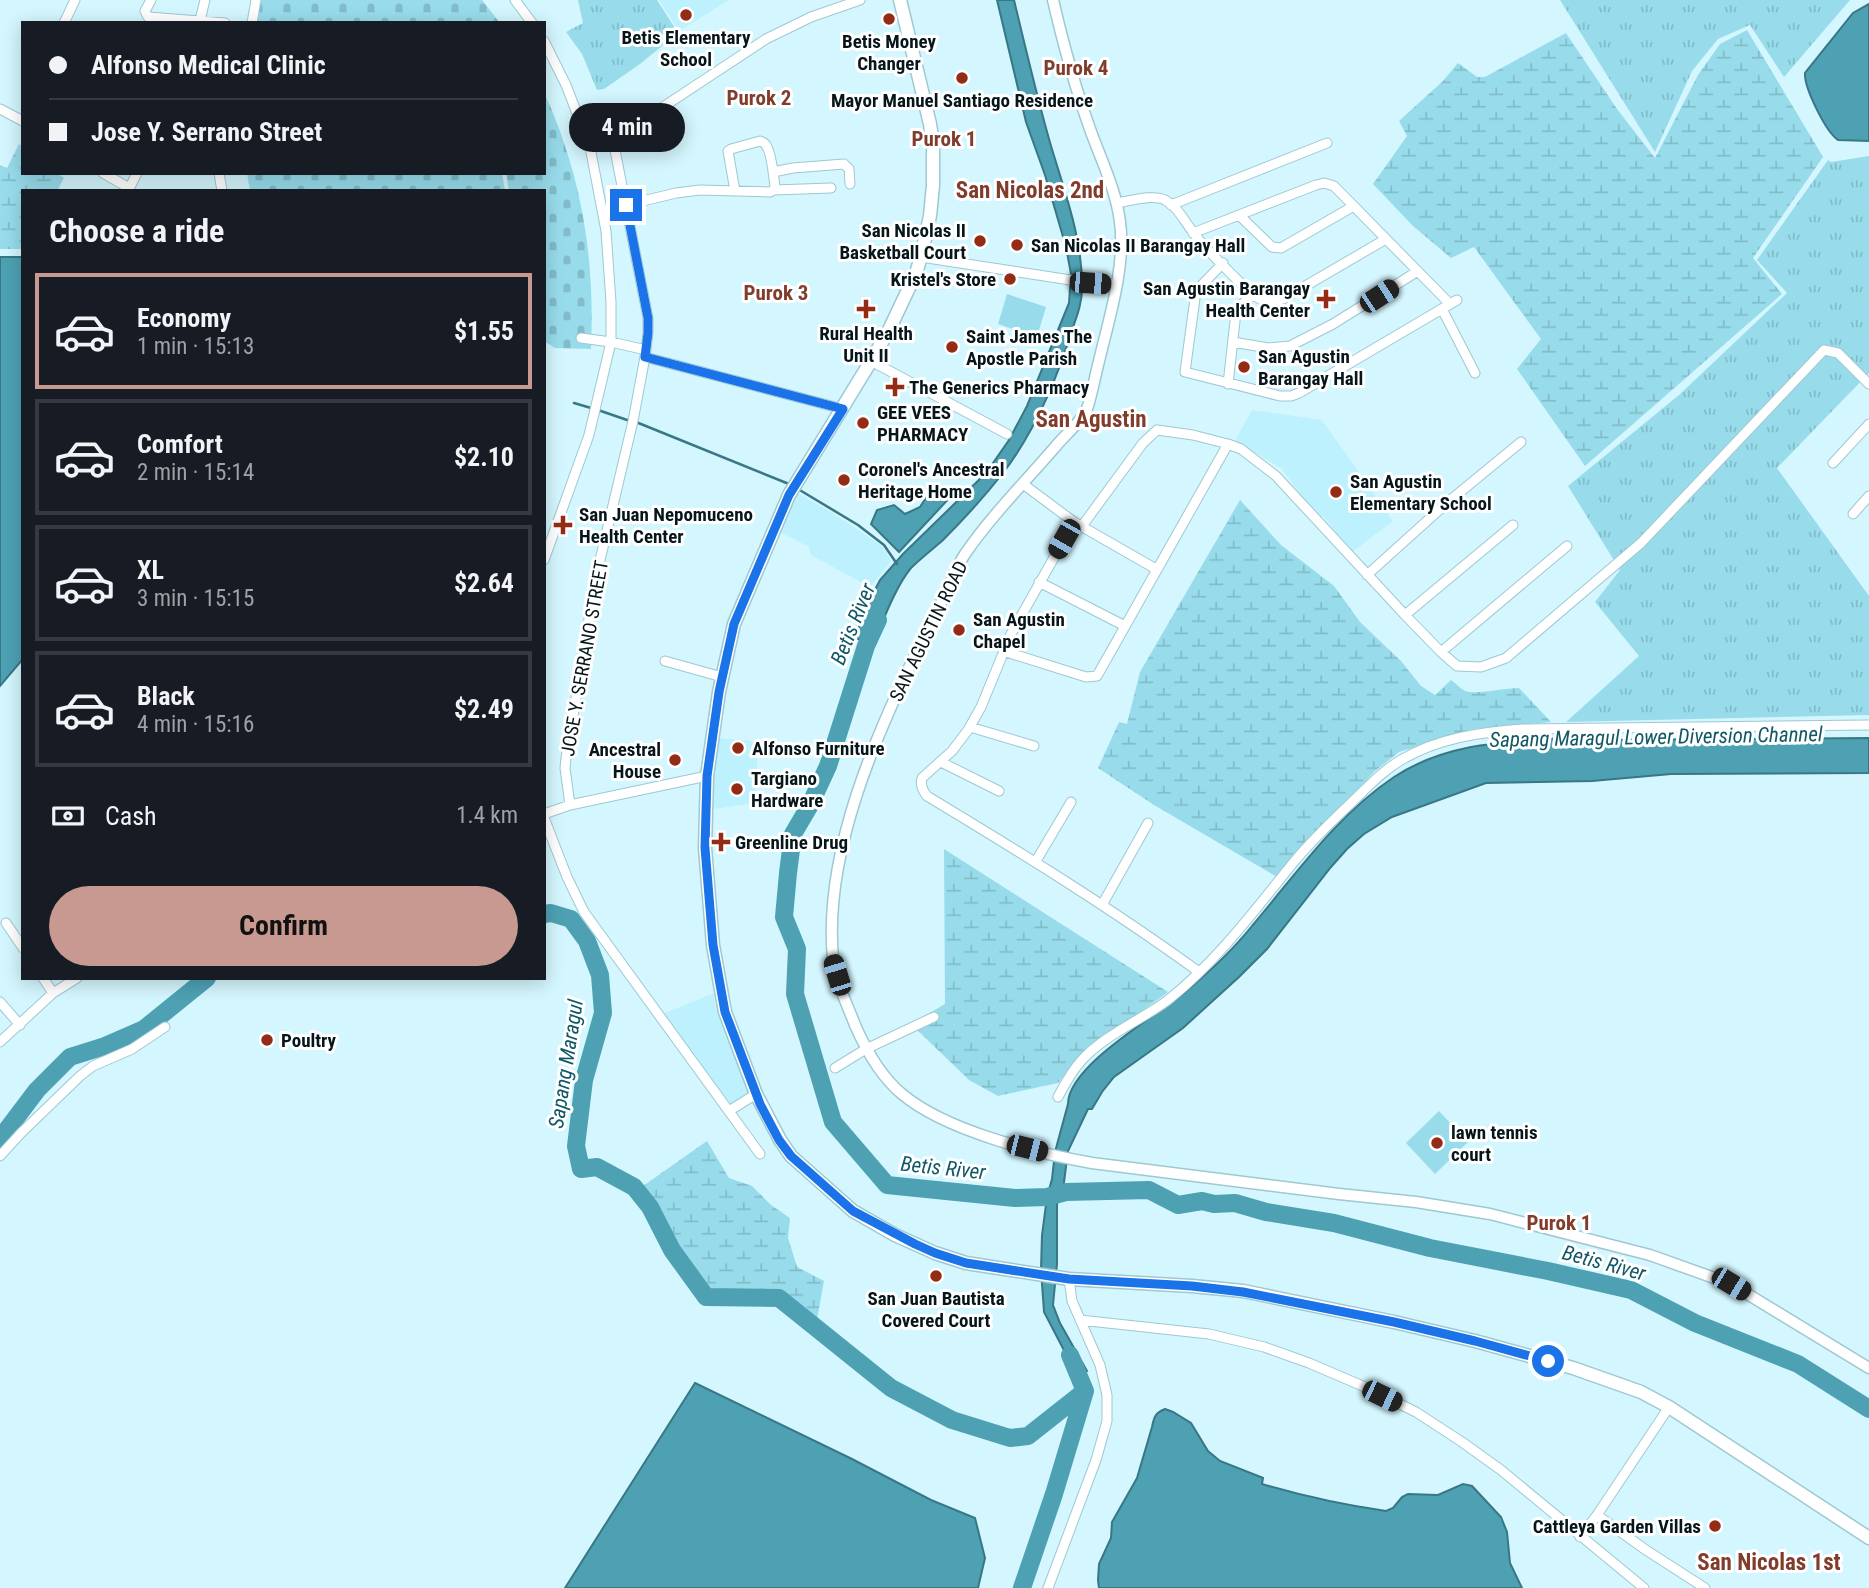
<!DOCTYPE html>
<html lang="en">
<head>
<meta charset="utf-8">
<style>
	:root { --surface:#171b24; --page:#242831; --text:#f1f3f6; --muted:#9ea1a6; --line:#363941; --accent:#c79991 }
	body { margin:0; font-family:"Roboto Condensed",sans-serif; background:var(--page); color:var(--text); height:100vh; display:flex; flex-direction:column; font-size:26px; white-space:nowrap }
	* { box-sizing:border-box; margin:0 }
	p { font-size:23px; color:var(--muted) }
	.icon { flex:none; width:38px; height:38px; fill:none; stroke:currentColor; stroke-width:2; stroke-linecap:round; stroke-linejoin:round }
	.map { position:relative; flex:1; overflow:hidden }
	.side { position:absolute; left:21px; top:189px; width:525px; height:791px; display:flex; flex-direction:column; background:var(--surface); border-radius:0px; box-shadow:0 4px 18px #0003 }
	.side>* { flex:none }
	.banner { position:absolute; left:21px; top:21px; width:525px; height:154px; border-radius:0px; box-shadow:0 4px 18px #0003; display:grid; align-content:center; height:154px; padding:0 28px; background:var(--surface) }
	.end { position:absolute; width:32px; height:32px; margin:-16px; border:9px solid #1a73e8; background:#fff; box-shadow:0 0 0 4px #fff }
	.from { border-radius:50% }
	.bubble { position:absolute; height:49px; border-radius:24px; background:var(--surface); box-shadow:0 4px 18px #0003; font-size:23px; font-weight:700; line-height:49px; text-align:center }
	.car { position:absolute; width:21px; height:42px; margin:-21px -10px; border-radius:9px; box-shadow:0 0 5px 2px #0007; background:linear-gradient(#222 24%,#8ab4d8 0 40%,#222 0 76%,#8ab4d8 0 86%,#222 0) }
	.banner b { display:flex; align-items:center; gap:24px; height:66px; font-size:26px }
	.banner b+b { border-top:2px solid var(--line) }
	.banner i { width:18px; height:18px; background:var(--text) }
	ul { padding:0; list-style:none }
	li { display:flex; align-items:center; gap:21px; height:116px; margin:0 14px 10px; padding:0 14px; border:4px solid var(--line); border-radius:0px }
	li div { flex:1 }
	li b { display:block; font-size:26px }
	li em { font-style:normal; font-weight:700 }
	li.selected { border-color:var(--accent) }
	li>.icon { width:63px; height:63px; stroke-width:1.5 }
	h2 { padding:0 28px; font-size:32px; line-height:84px }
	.pay { display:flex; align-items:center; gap:18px; height:77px; padding:0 28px; font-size:26px }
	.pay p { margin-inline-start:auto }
	.cta { display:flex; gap:14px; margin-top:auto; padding:14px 28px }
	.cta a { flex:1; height:80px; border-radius:42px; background:var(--accent); color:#111; font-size:28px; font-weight:700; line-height:80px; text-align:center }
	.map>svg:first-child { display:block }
</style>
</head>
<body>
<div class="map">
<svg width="1869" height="1588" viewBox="0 0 1869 1588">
	<defs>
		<pattern id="grass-tufts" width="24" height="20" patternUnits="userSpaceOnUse" patternTransform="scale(1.75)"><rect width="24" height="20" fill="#98dceb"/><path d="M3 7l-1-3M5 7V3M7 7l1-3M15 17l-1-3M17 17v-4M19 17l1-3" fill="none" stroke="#82bcc9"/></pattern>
		<pattern id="wetland-marsh" width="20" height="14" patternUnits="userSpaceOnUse" patternTransform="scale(1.75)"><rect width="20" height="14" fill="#98dceb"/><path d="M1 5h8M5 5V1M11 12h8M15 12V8" fill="none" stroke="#82bcc9"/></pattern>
		<pattern id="cemetery-stones" width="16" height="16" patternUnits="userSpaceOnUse" patternTransform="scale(1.75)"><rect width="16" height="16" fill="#98dceb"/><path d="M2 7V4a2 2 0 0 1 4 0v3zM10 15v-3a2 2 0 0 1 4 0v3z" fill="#82bcc9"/></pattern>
	</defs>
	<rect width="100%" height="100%" fill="#d4f6fe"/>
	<path fill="#bcf1fd" d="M659,0H729L679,31Z
		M1252,410L1322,420L1393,521L1352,552L1323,516L1318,518L1281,468L1235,441Z
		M797,493L831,512L882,546L891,561L870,587L811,555L809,547L778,531Z
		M716,738L755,741L757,757V784L754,803L707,810Z
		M714,993L715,1004L752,1087L753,1095L732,1109L663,1014Z"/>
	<path fill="url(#grass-tufts)" d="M578,0H657L678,33L640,64L604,89L597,90L582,54L566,32L583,23Z
		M1560,0H1850L1784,77L1750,25L1718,39L1692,71L1655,152Z
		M1869,156V373L1777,468L1869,596V715L1566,722L1639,656L1595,602L1620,570L1568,486L1679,395L1787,293L1757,260L1828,160L1831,162Z"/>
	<path fill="url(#wetland-marsh)" d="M1747,30L1823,157L1753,258L1782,294L1585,466L1517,369L1541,339L1474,247L1451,258L1413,226L1373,184L1407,136L1399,121L1443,81L1458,63L1477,77H1485L1566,33L1617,109L1655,158L1698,75L1720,44Z
		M19,144L23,147V173H57L64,178L57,191H23V249H0V165L7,168Z
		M1240,500L1281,545L1334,586L1360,622L1401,661L1421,686L1435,695L1451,680C1455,683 1460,688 1465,691C1475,695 1505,688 1519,688L1551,722L1473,729L1399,752L1375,771L1277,877L1154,805L1098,768L1119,722L1127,724L1140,672Z
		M944,849L1168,992L1080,1055L1058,1083L998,1096L969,1080L911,1024L945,1004Z
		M707,1141L729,1178L752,1186L771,1205L790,1218L788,1238L797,1267L824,1281L817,1319L779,1296L708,1293L676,1249L643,1186Z"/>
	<path fill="url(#cemetery-stones)" d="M259,0H482L500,23H255Z
		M544,92C582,176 595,257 591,349L555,348L547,343H544V191H509L506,173H544Z
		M247,173H502L505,191H250Z"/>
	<path fill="#98dceb" d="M1007,294L1046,307L1037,337L998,324Z
		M1439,1111L1468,1142L1435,1174L1406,1143Z"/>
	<path fill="#4da1b3" stroke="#387785" stroke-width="2" d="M997,0H1014C1025,46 1036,93 1049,139C1063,188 1083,237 1082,289C1082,303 1077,316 1072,330C1057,379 1035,431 1003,473C985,496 964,519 943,540C933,549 921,558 911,568C896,586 882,622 874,644L855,638L865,609L880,580L903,554L986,473L1009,440L1027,406L1069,303L1071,274L1066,247L1045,175L1026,122Z
		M1869,4V141L1838,140C1826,132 1804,88 1805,73L1853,13Z
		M0,257H23V659L0,686Z
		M934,485L955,492L899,552L871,524L877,510L894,505L905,514L920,507Z
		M1562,738L1599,740L1869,738V773L1671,774L1592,781L1486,783L1392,817L1364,834L1347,849L1331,867L1267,949L1239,977L1183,1028L1114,1077L1102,1092L1092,1109H1088L1068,1151L1063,1190L1057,1204V1264L1053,1305L1060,1323L1087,1371L1074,1381L1068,1358L1044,1312L1041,1270L1042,1235L1047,1197L1052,1179L1055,1152L1068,1104C1068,1066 1156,1016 1184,993C1208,973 1232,951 1252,926C1296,874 1336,816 1394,777C1446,743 1503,742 1562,738Z
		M695,1383L852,1459L931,1500L975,1518L985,1558L978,1588H565Z
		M1165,1409L1173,1412L1191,1423L1208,1451L1220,1461L1263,1478L1262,1484C1303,1496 1344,1505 1386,1511L1393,1508L1402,1497L1408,1494L1438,1495L1463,1484L1472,1486L1501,1517L1507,1532L1510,1563L1522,1588H1099L1098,1580L1099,1564L1111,1538L1112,1522L1137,1478L1152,1427C1154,1417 1155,1413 1165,1409Z"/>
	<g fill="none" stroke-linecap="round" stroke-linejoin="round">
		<path stroke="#387785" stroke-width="2.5" d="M574,403L591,408
			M598,410L630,421
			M636,422L789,484
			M798,489L858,525L884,545L897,564"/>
		<path stroke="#4da1b3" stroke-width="18" d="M878,620L866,646L828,766L810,805L793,834L788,873L784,917L797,949L795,994L833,1122L887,1185L1015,1198L1047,1197L1066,1192L1149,1190L1178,1205L1202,1201L1214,1204L1235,1203L1266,1212L1334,1223L1430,1248L1548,1271L1631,1290L1695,1323L1798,1364L1869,1409
			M544,914L551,913L571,919L587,941L600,975L603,1013L584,1080L576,1146L581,1169L597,1167L634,1187L650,1207L672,1250L706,1297L779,1298L891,1388L952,1420L1010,1438L1028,1436L1085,1391
			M0,1139L37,1090L70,1057L105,1046L144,1029L207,978
			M1070,1355L1085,1391
			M1022,1588L1054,1494L1085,1391"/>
		<g stroke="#9ec8d2" stroke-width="11">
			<path id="minor" d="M151,0L145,11L148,17L225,23
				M515,0L532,23
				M200,20L205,0
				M64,23L75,0
				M252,23L256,0
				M544,41L566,85L590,147L606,231L611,302V342L589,435L544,560
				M0,109L23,121
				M590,147L613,140L766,39L811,17L860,0
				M773,172L793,168L844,164L849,169L850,184
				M103,173L129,188
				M219,173L222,191
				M128,191L137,173
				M735,191L728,151L731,149L760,141C762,142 764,142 765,144C771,149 774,178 775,187L774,190
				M1117,203C1130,201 1153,194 1165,200C1178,207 1184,221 1193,232C1201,244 1251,296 1262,300C1269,303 1276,301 1283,299L1386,239
				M626,205L676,193L700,190L770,192L774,190L831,188
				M1171,205L1327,143
				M1239,215L1272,247L1281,248L1352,207
				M1193,233L1316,185L1324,183L1334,186L1450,304
				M921,257L1090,283L1116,284
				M1223,263L1196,291L1185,372L1280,396H1291L1299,393L1457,300
				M1442,309L1475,373
				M581,338L611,342L646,350
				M1233,342L1268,348L1290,346L1333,324L1418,271
				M645,357L843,409
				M871,361L1007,434
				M1228,384L1236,312L1241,305L1253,295
				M1833,463L1869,424
				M1023,484L1074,522L1156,569
				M1853,514L1869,496
				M1074,522L1011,634L981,707L968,730L952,751L922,778C920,785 922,790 927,796C1020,852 1111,908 1199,972
				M1082,526L1143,443L1157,430L1193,435L1228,444L1241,449L1276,476L1405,615L1441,652L1457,666L1481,667L1506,658L1641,543L1824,350L1838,353L1869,384
				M1367,575L1448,502L1521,442
				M1039,582L1125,626
				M1405,615L1513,525
				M1003,651L1086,677L1097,676L1228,444
				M1441,652L1567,546
				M665,661L722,677
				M970,727L1034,746
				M941,762L999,791
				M570,805L565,768L566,758L596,577L633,421L645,357L648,333V318L613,140
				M544,814L570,805L707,776
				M544,818L567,877L584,912L760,1154
				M1036,861L1071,802
				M1102,905L1148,823
				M6,923L23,948
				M43,978L53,993
				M0,1002L20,1025
				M0,1042L53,993L77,978
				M835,1068L866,1049L934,1017
				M1058,1097C1065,1084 1071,1072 1081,1061C1104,1035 1140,1021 1168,1000C1217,961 1254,911 1293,863C1311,841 1332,821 1352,802C1368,787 1382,771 1401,760C1438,738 1481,732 1523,729L1869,725
				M729,1111L756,1094
				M0,1156L21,1133L80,1076L93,1066L132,1049L165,1027
				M1080,1320L1209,1334L1264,1347L1309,1363L1365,1387L1416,1412L1462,1442L1501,1470L1644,1588
				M1597,1515L1646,1550L1705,1588
				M1580,1537L1597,1515L1669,1407
				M1048,1588L1096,1460L1107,1421V1395L1100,1365L1072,1301L1069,1279"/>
		</g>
		<g stroke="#9ec8d2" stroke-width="13">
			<path id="tertiary" d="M1053,0C1063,43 1075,87 1090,129C1101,160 1116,189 1120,222C1126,265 1109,319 1099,361C1095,376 1092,394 1087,409C1081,422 1065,435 1056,446C1025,482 991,516 965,554C958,564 954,575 949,586C940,605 930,624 921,643C876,734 823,854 833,958C835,980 847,1004 855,1025C866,1050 880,1076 902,1094C946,1131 1036,1153 1092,1163L1339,1194L1416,1202L1490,1214L1650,1255L1731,1284L1869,1368"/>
		</g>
		<g stroke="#9ec8d2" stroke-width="15">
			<path id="secondary" d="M900,0L930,124L933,145V185L930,216L921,257L916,273L889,330L871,361L789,495L734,624L719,692L707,776L705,848L713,945L725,1012L756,1094L780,1140L791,1156L853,1211L895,1235L935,1253L966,1263L1069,1279L1192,1286L1243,1291L1394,1322L1475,1341L1573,1368L1641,1392L1669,1407L1869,1538"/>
		</g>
		<use href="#minor" stroke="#fff" stroke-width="9"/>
		<use href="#tertiary" stroke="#fff" stroke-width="10"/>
		<use href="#secondary" stroke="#fff" stroke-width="12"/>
	</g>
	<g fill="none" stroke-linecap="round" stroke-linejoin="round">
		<path stroke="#1a73e8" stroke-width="9" d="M626,205L648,318V333L645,357L843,409L789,495L734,624L719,692L707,776L705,848L713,945L725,1012L760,1104L779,1140L791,1156L853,1211L915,1244L935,1253L966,1263L1069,1279L1192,1286L1243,1292L1394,1322L1475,1341L1548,1361"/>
	</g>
	<g fill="#942c15" stroke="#fff" stroke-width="2.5">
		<circle cx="686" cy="15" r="7"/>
		<circle cx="889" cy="19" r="7"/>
		<circle cx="962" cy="78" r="7"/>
		<circle cx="980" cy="241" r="7"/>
		<circle cx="1017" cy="245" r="7"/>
		<circle cx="1010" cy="279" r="7"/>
		<path d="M1322.5 288.5h7v7h7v7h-7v7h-7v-7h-7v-7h7z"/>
		<path d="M862.5 298.5h7v7h7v7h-7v7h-7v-7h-7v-7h7z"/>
		<circle cx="952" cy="347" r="7"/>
		<circle cx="1244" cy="367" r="7"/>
		<path d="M891.5 376.5h7v7h7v7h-7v7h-7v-7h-7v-7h7z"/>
		<circle cx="863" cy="423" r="7"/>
		<circle cx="844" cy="480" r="7"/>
		<circle cx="1336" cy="492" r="7"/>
		<path d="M559.5 514.5h7v7h7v7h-7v7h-7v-7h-7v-7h7z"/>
		<circle cx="959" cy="630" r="7"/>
		<circle cx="738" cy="748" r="7"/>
		<circle cx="675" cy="760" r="7"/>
		<circle cx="737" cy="789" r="7"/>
		<path d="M717.5 831.5h7v7h7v7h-7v7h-7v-7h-7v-7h7z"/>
		<circle cx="267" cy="1040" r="7"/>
		<circle cx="1437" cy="1143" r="7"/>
		<circle cx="936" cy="1276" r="7"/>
		<circle cx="1715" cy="1526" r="7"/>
	</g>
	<g text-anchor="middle" stroke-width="6" stroke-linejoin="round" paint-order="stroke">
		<g font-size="19" font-weight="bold" fill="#07161a" stroke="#fff" text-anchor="start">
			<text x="686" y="44" text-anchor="middle">Betis Elementary<tspan x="686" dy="22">School</tspan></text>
			<text x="889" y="48" text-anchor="middle">Betis Money<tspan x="889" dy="22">Changer</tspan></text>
			<text x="962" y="107" text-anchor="middle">Mayor Manuel Santiago Residence</text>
			<text x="966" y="237" text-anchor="end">San Nicolas II<tspan x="966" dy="22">Basketball Court</tspan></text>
			<text x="1031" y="252">San Nicolas II Barangay Hall</text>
			<text x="996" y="286" text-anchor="end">Kristel's Store</text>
			<text x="1310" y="295" text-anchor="end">San Agustin Barangay<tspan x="1310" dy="22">Health Center</tspan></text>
			<text x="866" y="340" text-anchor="middle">Rural Health<tspan x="866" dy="22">Unit II</tspan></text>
			<text x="966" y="343">Saint James The<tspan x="966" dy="22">Apostle Parish</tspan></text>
			<text x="1258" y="363">San Agustin<tspan x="1258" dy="22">Barangay Hall</tspan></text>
			<text x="909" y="394">The Generics Pharmacy</text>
			<text x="877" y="419">GEE VEES<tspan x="877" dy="22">PHARMACY</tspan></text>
			<text x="858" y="476">Coronel's Ancestral<tspan x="858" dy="22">Heritage Home</tspan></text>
			<text x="1350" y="488">San Agustin<tspan x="1350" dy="22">Elementary School</tspan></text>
			<text x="579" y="521">San Juan Nepomuceno<tspan x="579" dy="22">Health Center</tspan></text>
			<text x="973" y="626">San Agustin<tspan x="973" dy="22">Chapel</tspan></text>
			<text x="752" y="755">Alfonso Furniture</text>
			<text x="661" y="756" text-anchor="end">Ancestral<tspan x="661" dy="22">House</tspan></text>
			<text x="751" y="785">Targiano<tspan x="751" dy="22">Hardware</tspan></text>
			<text x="735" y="849">Greenline Drug</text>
			<text x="281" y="1047">Poultry</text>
			<text x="1451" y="1139">lawn tennis<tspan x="1451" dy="22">court</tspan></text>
			<text x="936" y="1305" text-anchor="middle">San Juan Bautista<tspan x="936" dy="22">Covered Court</tspan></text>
			<text x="1701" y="1533" text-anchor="end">Cattleya Garden Villas</text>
		</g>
		<g font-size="19" fill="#07161a" stroke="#fff">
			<text transform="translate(928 631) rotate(-64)" y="7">SAN AGUSTIN ROAD</text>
			<text transform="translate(584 658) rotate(-80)" y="7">JOSE Y. SERRANO STREET</text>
		</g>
		<g font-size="21" font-weight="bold" fill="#813c2c" stroke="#fff">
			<text x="1076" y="75">Purok 4</text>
			<text x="759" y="105">Purok 2</text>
			<text x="944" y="146">Purok 1</text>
			<text x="776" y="300">Purok 3</text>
			<text x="1559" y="1230">Purok 1</text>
		</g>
		<g font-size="21" font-style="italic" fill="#115866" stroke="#fff">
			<text transform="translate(853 624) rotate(-68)" y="7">Betis River</text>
			<text transform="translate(1656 737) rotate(-1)" y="7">Sapang Maragul Lower Diversion Channel</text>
			<text transform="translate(566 1064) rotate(-81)" y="7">Sapang Maragul</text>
			<text transform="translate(943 1168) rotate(6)" y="7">Betis River</text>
			<text transform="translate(1604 1263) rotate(15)" y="7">Betis River</text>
		</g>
		<g font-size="23" font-weight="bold" fill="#813c2c" stroke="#fff">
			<text x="1030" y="198">San Nicolas 2nd</text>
			<text x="1091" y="427">San Agustin</text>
			<text x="1769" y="1570">San Nicolas 1st</text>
		</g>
	</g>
</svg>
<i class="end from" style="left:1548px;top:1361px"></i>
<i class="end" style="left:626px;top:205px"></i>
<div class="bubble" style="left:569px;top:103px;width:116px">4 min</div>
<i class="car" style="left:1090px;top:283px;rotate:94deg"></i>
<i class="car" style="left:1379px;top:296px;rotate:57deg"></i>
<i class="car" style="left:1064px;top:539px;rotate:210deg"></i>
<i class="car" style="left:837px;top:975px;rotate:343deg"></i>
<i class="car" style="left:1027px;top:1148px;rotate:104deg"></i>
<i class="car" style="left:1731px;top:1284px;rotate:121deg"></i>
<i class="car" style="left:1382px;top:1396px;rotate:116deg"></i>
<div class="banner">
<b><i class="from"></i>Alfonso Medical Clinic</b>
<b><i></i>Jose Y. Serrano Street</b>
</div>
<section class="side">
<h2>Choose a ride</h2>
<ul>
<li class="selected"><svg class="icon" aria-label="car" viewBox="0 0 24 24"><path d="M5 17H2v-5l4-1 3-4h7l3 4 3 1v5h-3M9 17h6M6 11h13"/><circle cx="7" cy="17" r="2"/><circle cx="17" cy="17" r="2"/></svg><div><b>Economy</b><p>1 min · 15:13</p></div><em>$1.55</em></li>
<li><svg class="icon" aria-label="car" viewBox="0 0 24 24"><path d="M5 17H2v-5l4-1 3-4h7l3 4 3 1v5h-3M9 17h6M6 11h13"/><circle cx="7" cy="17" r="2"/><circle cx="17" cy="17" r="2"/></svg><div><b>Comfort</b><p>2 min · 15:14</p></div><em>$2.10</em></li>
<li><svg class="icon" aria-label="car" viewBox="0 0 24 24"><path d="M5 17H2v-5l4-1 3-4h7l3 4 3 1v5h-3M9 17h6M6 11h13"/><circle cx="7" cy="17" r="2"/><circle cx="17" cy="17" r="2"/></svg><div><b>XL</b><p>3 min · 15:15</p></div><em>$2.64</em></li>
<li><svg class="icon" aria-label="car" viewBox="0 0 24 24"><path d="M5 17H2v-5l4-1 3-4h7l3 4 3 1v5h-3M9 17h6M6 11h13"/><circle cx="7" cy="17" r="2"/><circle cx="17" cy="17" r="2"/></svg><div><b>Black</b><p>4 min · 15:16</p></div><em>$2.49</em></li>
</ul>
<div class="pay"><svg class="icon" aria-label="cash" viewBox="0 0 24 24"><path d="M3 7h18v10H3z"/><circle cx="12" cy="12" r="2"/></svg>Cash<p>1.4 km</p></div>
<div class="cta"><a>Confirm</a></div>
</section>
</div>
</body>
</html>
